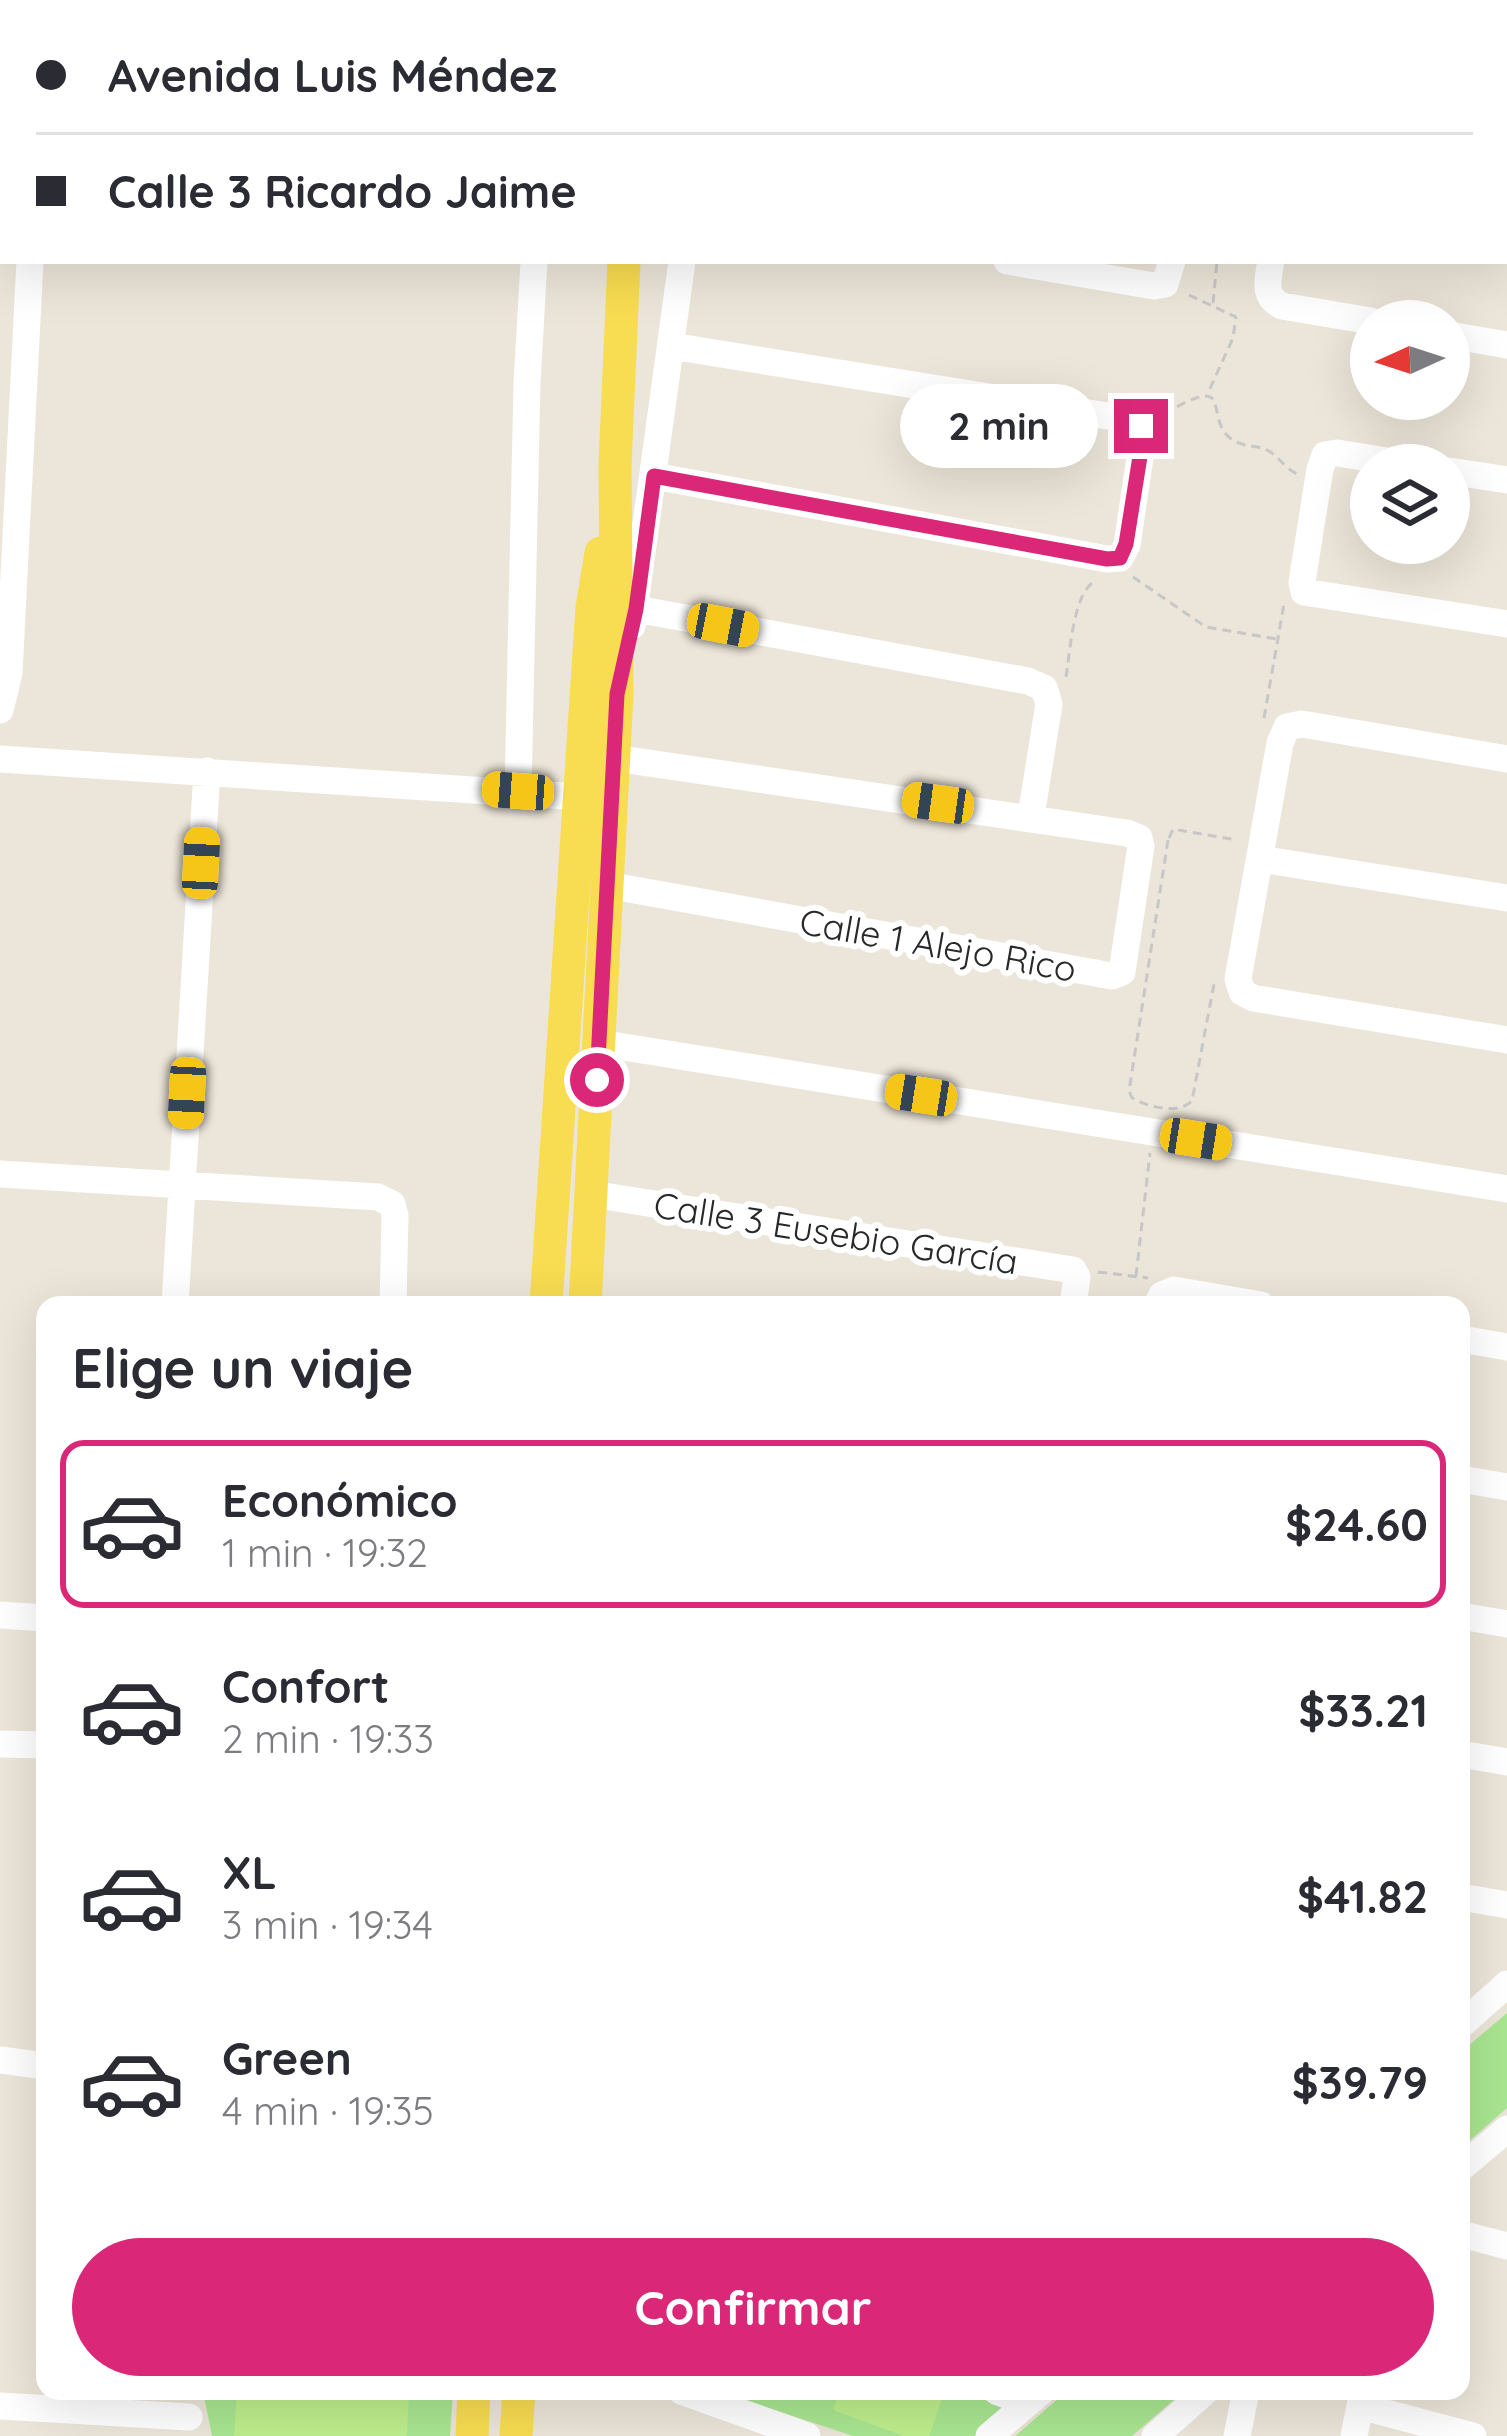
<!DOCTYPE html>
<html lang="es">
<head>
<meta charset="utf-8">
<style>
	:root { --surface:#fff; --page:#f2f2f3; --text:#2b2b33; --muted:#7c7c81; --line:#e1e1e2; --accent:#db2777 }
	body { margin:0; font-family:Quicksand,sans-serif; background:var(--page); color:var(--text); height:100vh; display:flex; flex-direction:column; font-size:45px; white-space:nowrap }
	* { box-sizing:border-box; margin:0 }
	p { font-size:39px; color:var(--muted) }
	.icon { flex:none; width:66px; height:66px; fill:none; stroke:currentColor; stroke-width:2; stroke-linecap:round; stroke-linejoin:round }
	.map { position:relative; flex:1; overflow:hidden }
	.drawer { position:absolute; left:36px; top:1296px; width:1434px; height:1104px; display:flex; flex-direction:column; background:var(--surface); border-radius:24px; box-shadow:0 12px 48px #0002 }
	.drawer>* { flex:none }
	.banner { position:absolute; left:0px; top:0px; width:1509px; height:264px; box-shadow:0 12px 48px #0002; display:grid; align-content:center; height:264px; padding:0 36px; background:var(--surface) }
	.needle { width:78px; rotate:267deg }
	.controls { position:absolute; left:1350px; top:300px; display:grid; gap:24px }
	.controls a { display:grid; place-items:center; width:120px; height:120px; border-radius:50%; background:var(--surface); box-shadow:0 12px 48px #0002; font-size:60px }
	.end { position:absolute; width:54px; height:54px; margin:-27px; border:15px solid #db2777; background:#fff; box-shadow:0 0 0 6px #fff }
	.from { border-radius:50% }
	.bubble { position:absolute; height:84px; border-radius:42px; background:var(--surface); box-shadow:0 12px 48px #0002; font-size:39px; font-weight:800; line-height:84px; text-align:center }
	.car { position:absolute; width:36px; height:72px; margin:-36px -18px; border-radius:15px; box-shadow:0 0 9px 3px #0007; background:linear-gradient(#f5c518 24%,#345 0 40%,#f5c518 0 76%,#345 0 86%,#f5c518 0) }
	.banner b { display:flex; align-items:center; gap:42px; height:114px; font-size:45px }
	.banner b+b { border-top:3px solid var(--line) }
	.banner i { width:30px; height:30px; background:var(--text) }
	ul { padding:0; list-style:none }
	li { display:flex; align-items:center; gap:36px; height:168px; margin:0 24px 18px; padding:0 12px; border:6px solid transparent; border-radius:24px }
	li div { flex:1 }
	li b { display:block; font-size:45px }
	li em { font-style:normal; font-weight:800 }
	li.selected { border-color:var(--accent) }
	li>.icon { width:108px; height:108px; stroke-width:1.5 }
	h2 { padding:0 36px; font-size:54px; line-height:144px }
	.button { display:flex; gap:24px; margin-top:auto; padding:24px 36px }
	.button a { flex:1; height:138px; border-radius:72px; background:var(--accent); color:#fff; font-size:48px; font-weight:800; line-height:138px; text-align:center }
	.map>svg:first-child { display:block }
</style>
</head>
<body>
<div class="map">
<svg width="1507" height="2436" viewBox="0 0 1507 2436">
	<rect width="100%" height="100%" fill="#ece5d9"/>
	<path fill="#a9e691" d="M1507,2013V2108L1461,2148V2052Z
		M203,2391H453L450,2436H212Z
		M718,2391H967L1013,2406L977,2436H853Z
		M1067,2391H1184L1132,2436H1015Z"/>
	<path fill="#beee8c" d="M237,2391H409L407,2436H234Z
		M840,2391H928L943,2396L929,2436H904L833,2410Z"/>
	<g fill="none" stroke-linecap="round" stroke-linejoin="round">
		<path stroke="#c7c7c7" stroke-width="3" stroke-dasharray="9 6" stroke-linecap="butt" d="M1261,3V0
			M1189,295L1236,317L1233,338L1208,393
			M1213,303L1217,261
			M1164,414C1237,371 1203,416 1230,438C1241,447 1255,445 1267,450C1279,456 1284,468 1297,474
			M1133,577L1206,627L1277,639
			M1066,677C1070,653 1073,593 1095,581
			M1264,718L1284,604
			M1169,838L1173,829L1237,840
			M1168,840L1129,1091L1132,1098C1149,1107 1177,1115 1192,1101L1214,984
			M1098,1272L1148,1278
			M1136,1276L1150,1153
			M1461,2056L1469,2049"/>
		<path stroke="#fff" stroke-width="27" d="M44,3V0
			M548,3V0
			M718,3L719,0
			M1506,202L1507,203
			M1007,261L1154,286L1165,284L1172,261
			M1271,261C1268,280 1262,296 1282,306L1371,321
			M1449,335L1507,345
			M1412,465L1337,453L1325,455L1320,469L1302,582L1304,592L1507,624
			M1449,471L1507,480
			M654,476L1107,559L1120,558L1127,545L1142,444L1141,426L1126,419L671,346
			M636,609L1028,681L1044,688L1049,704L1031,816
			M632,626L682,261
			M0,710L9,673L30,261
			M0,759L580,797
			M1507,759L1302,724L1287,727L1280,743L1238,979L1242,992L1253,998L1507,1040
			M518,791L527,383L534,261
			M1260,859L1507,898
			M607,885L1112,976L1122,972L1141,846L1139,838L1127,833L614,758
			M599,1043L1507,1189
			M0,1174L378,1197L392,1204L395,1216L393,1305
			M591,1194L1073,1270L1077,1277L1073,1305
			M175,1305L207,771
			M1157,1305L1162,1295L1174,1290L1261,1305
			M1461,1339L1507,1347
			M1461,1479L1507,1487
			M0,1615L45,1618
			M1461,1616L1507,1624
			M0,1744L45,1745
			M1461,1754L1507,1762
			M1461,1897L1507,1905
			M1461,2025L1507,1984
			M0,2060L45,2066
			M1461,2168L1507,2129
			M1461,2234L1507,2246
			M681,2391L807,2436
			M996,2391L1028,2403
			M0,2406L189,2417
			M1360,2406L1473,2436
			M989,2436L1042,2391
			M1155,2436L1206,2391
			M1237,2436L1246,2391
			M1354,2436L1363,2391"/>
		<path stroke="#f8dc51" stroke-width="33" d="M1165,0L1183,3
			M639,3V0
			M1506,14H1507
			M1506,57H1507
			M546,1305L592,608L601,553
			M585,1305L617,695L615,465L624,261
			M472,2436L474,2391
			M516,2436L519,2391"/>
	</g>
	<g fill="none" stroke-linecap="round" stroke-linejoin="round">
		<path stroke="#db2777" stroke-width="15" d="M597,1080L617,694L636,609L654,476L1107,559L1120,558L1126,544L1142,444L1141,426"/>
	</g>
	<g text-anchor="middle" stroke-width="12" stroke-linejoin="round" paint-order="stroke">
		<g font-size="36" fill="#282828" stroke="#fff">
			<text transform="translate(938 945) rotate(10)" y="13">Calle 1 Alejo Rico</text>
			<text transform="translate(836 1233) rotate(9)" y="13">Calle 3 Eusebio García</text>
		</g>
	</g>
</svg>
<div class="controls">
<a><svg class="needle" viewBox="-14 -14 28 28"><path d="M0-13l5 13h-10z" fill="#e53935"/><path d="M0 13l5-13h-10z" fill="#7c7c81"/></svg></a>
<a><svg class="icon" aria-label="layers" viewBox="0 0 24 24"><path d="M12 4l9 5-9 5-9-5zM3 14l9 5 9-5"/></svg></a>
</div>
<i class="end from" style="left:597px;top:1080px"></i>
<i class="end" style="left:1141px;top:426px"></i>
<div class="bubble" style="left:900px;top:384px;width:198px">2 min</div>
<i class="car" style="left:723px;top:625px;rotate:101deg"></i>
<i class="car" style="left:518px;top:791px;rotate:274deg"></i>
<i class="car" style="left:938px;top:803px;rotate:278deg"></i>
<i class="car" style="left:201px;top:863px;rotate:3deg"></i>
<i class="car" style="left:187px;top:1093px;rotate:183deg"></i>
<i class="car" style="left:921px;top:1095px;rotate:279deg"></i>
<i class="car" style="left:1196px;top:1139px;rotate:99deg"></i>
<div class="banner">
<b><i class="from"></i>Avenida Luis Méndez</b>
<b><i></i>Calle 3 Ricardo Jaime</b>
</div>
<section class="drawer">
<h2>Elige un viaje</h2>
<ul>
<li class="selected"><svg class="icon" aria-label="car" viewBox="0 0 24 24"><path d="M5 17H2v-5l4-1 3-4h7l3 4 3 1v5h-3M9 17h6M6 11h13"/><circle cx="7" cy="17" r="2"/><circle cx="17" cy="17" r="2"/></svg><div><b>Económico</b><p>1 min · 19:32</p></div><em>$24.60</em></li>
<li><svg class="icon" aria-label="car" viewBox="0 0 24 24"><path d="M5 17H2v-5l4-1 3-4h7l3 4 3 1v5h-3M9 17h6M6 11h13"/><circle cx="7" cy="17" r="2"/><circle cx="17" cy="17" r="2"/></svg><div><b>Confort</b><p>2 min · 19:33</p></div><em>$33.21</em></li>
<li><svg class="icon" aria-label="car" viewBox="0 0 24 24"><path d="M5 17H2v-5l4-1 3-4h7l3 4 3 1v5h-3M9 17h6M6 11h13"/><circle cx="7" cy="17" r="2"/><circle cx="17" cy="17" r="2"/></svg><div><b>XL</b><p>3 min · 19:34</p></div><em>$41.82</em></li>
<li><svg class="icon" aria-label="car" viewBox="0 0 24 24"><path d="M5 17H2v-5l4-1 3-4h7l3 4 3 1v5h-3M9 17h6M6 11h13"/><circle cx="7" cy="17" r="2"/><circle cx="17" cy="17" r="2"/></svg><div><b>Green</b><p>4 min · 19:35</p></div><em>$39.79</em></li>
</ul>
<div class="button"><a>Confirmar</a></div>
</section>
</div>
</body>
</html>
